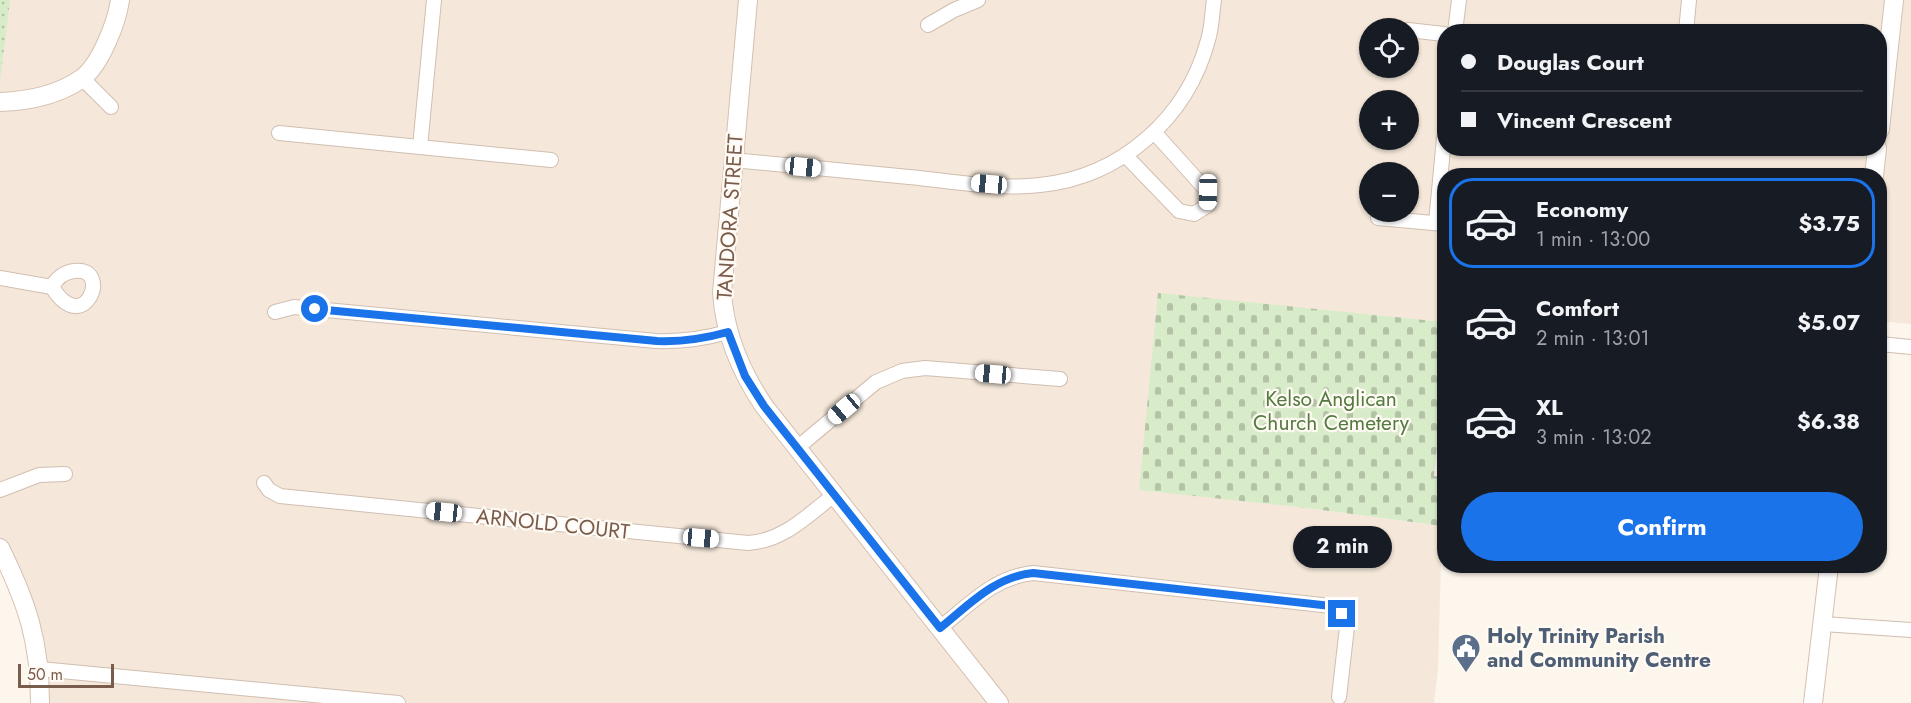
<!DOCTYPE html>
<html lang="en">
<head>
<meta charset="utf-8">
<style>
	:root { --surface:#171b24; --page:#20242c; --text:#f1f3f6; --muted:#9ea1a6; --line:#363941; --accent:#1a73e8 }
	body { margin:0; font-family:Jost,sans-serif; background:var(--page); color:var(--text); height:100vh; display:flex; flex-direction:column; font-size:22px; white-space:nowrap }
	* { box-sizing:border-box; margin:0 }
	p { font-size:20px; color:var(--muted) }
	.icon { flex:none; width:33px; height:33px; fill:none; stroke:currentColor; stroke-width:2; stroke-linecap:round; stroke-linejoin:round }
	.map { position:relative; flex:1; overflow:hidden }
	.side { position:absolute; left:1437px; top:168px; width:450px; height:405px; display:flex; flex-direction:column; background:var(--surface); border-radius:24px; box-shadow:0 2px 4px #0004 }
	.side>* { flex:none }
	.guide { position:absolute; left:1437px; top:24px; width:450px; height:132px; border-radius:24px; box-shadow:0 2px 4px #0004; display:grid; align-content:center; height:132px; padding:0 24px; background:var(--surface) }
	.buttons { position:absolute; left:1359px; top:18px; display:grid; gap:12px }
	.buttons a { display:grid; place-items:center; width:60px; height:60px; border-radius:50%; background:var(--surface); box-shadow:0 2px 4px #0004; font-size:30px }
	.scale { position:absolute; left:18px; bottom:15px; width:96px; box-sizing:border-box; padding-left:6px; border:3px solid #7a5c4d; border-top:0; font-size:16px; line-height:21px; white-space:nowrap; color:#7a5c4d; -webkit-text-stroke:4px #fffaf3; paint-order:stroke }
	.end { position:absolute; width:27px; height:27px; margin:-14px; border:8px solid #1a73e8; background:#fff; box-shadow:0 0 0 3px #fff }
	.from { border-radius:50% }
	.bubble { position:absolute; height:42px; border-radius:21px; background:var(--surface); box-shadow:0 2px 4px #0004; font-size:20px; font-weight:700; line-height:42px; text-align:center }
	.car { position:absolute; width:18px; height:36px; margin:-18px -9px; border-radius:8px; box-shadow:0 0 4px 2px #0007; background:linear-gradient(#fff 24%,#345 0 40%,#fff 0 76%,#345 0 86%,#fff 0) }
	.guide b { display:flex; align-items:center; gap:21px; height:57px; font-size:22px }
	.guide b+b { border-top:2px solid var(--line) }
	.guide i { width:15px; height:15px; background:var(--text) }
	ul { padding:10px 0 0; list-style:none }
	li { display:flex; align-items:center; gap:18px; height:90px; margin:0 12px 9px; padding:0 12px; border:3px solid transparent; border-radius:24px }
	li div { flex:1 }
	li b { display:block; font-size:22px }
	li em { font-style:normal; font-weight:700 }
	li.active { border-color:var(--accent) }
	li>.icon { width:54px; height:54px; stroke-width:1.5 }
	.action { display:flex; gap:12px; margin-top:auto; padding:12px 24px }
	.action a { flex:1; height:69px; border-radius:36px; background:var(--accent); color:#fff; font-size:24px; font-weight:700; line-height:69px; text-align:center }
	.map>svg:first-child { display:block }
</style>
</head>
<body>
<div class="map">
<svg width="1911" height="703" viewBox="0 0 1911 703">
	<defs>
		<pattern id="cemetery-stones" width="16" height="16" patternUnits="userSpaceOnUse" patternTransform="scale(1.5)"><rect width="16" height="16" fill="#d8ecc9"/><path d="M2 7V4a2 2 0 0 1 4 0v3zM10 15v-3a2 2 0 0 1 4 0v3z" fill="#b4c2a5"/></pattern>
		<pattern id="park-dots" width="8" height="8" patternUnits="userSpaceOnUse" patternTransform="scale(1.5)"><rect width="8" height="8" fill="#d8ecc9"/><path d="M2 2h.1M6 6h.1" fill="none" stroke="#b4c2a5" stroke-width="1.8" stroke-linecap="round"/></pattern>
	</defs>
	<rect width="100%" height="100%" fill="#fdf6ec"/>
	<path fill="#f5e8da" fill-rule="evenodd" d="M0,0H1911V324L1880,321V176H1444V322L1158,294L1299,507L1442,526L1438,669L1434,703H40V669L0,548ZM1370,28H1408V68H1370ZM1444,32H1880V148H1444ZM1370,100H1408V140H1370ZM1370,172H1408V212H1370Z"/>
	<path fill="url(#cemetery-stones)" d="M1158,293L1444,322V378L1434,476L1444,478V504L1442,526L1299,507L1139,490Z"/>
	<path fill="url(#park-dots)" d="M0,0H10L0,81Z"/>
	<g fill="none" stroke-linecap="round" stroke-linejoin="round">
		<g stroke="#d1beb0" stroke-width="16">
			<path id="street" d="M928,25L954,10L978,0
				M1408,30L1444,34
				M1455,32L1459,0
				M1686,32L1689,0
				M82,78L111,107
				M279,133L551,160
				M420,147L434,0
				M1126,156L1179,211L1194,214L1208,205V192L1154,132
				M733,160C791,166 850,171 909,177C952,181 997,190 1040,185C1120,177 1187,119 1208,40C1212,27 1212,13 1214,0
				M1378,218L1444,224
				M1436,223L1444,138
				M0,278L52,287C85,340 113,265 74,271C64,272 56,279 52,287
				M275,312L294,307L656,341C682,342 703,339 728,332
				M1880,344L1911,347
				M797,448L876,382L902,371L925,368L1060,379
				M264,483L269,490L280,496L748,543C783,541 807,516 834,495
				M0,490L39,475L65,474
				M1823,624L1911,630
				M940,628C969,605 994,577 1033,573L1331,606L1342,614L1347,627L1339,697
				M40,669L398,703"/>
		</g>
		<g stroke="#d6c0b0" stroke-width="20">
			<path id="secondary" d="M748,0L722,293C725,335 741,372 764,406L999,703
				M0,102C27,101 58,95 81,79C100,66 117,22 120,0
				M1880,129L1894,0
				M1874,176L1877,148
				M0,548C27,603 40,641 40,703
				M1813,703L1829,566"/>
		</g>
		<use href="#street" stroke="#fff" stroke-width="14"/>
		<use href="#secondary" stroke="#fff" stroke-width="18"/>
	</g>
	<g fill="none" stroke-linecap="round" stroke-linejoin="round">
		<path stroke="#1a73e8" stroke-width="8" d="M315,309L657,341C682,342 703,339 728,332L745,376L764,406L940,628C969,605 994,577 1033,573L1331,606L1342,614"/>
	</g>
	<defs>
		<g id="civic-pin" transform="scale(1.5)"><path d="M0 17L-7.5 6A9.5 9.5 0 1 1 7.5 6Z" fill="#5c6f8a" stroke="#fffaf3"/><path d="M-.6-6.5H3V-4.5H.6V-3L4-1V1h2V6H-6V1h2V-1L-.6-3ZM-1.2 2.5V6h2.4V2.5Z" fill="#fff"/></g>
	</defs>
	<g fill-rule="evenodd">
		<use href="#civic-pin" x="1466" y="648"/>
	</g>
	<g text-anchor="middle" stroke-width="4.5" stroke-linejoin="round" paint-order="stroke">
		<g font-size="21" fill="#7a5c4d" stroke="#fffaf3">
			<text transform="translate(730 217) rotate(-86)" y="7">TANDORA STREET</text>
			<text transform="translate(553 524) rotate(6)" y="7">ARNOLD COURT</text>
		</g>
		<g font-size="21" fill="#537a41" stroke="#fffaf3">
			<text x="1331" y="406">Kelso Anglican<tspan x="1331" dy="24">Church Cemetery</tspan></text>
		</g>
		<g font-size="21" font-weight="bold" fill="#4e5e75" stroke="#fffaf3" text-anchor="start">
			<text x="1487" y="643">Holy Trinity Parish<tspan x="1487" dy="24">and Community Centre</tspan></text>
		</g>
	</g>
</svg>
<div class="buttons">
<a><svg class="icon" aria-label="locate" viewBox="0 0 24 24"><circle cx="12" cy="12" r="6"/><path d="M12 2v4M12 18v4M2 12h4M18 12h4"/></svg></a>
<a>+</a>
<a>−</a>
</div>
<div class="scale">50 m</div>
<i class="end from" style="left:315px;top:309px"></i>
<i class="end" style="left:1342px;top:614px"></i>
<div class="bubble" style="left:1293px;top:526px;width:99px">2 min</div>
<i class="car" style="left:803px;top:167px;rotate:96deg"></i>
<i class="car" style="left:989px;top:184px;rotate:275deg"></i>
<i class="car" style="left:1208px;top:192px;rotate:181deg"></i>
<i class="car" style="left:993px;top:374px;rotate:275deg"></i>
<i class="car" style="left:844px;top:409px;rotate:230deg"></i>
<i class="car" style="left:444px;top:512px;rotate:276deg"></i>
<i class="car" style="left:701px;top:538px;rotate:95deg"></i>
<div class="guide">
<b><i class="from"></i>Douglas Court</b>
<b><i></i>Vincent Crescent</b>
</div>
<section class="side">
<ul>
<li class="active"><svg class="icon" aria-label="car" viewBox="0 0 24 24"><path d="M5 17H2v-5l4-1 3-4h7l3 4 3 1v5h-3M9 17h6M6 11h13"/><circle cx="7" cy="17" r="2"/><circle cx="17" cy="17" r="2"/></svg><div><b>Economy</b><p>1 min · 13:00</p></div><em>$3.75</em></li>
<li><svg class="icon" aria-label="car" viewBox="0 0 24 24"><path d="M5 17H2v-5l4-1 3-4h7l3 4 3 1v5h-3M9 17h6M6 11h13"/><circle cx="7" cy="17" r="2"/><circle cx="17" cy="17" r="2"/></svg><div><b>Comfort</b><p>2 min · 13:01</p></div><em>$5.07</em></li>
<li><svg class="icon" aria-label="car" viewBox="0 0 24 24"><path d="M5 17H2v-5l4-1 3-4h7l3 4 3 1v5h-3M9 17h6M6 11h13"/><circle cx="7" cy="17" r="2"/><circle cx="17" cy="17" r="2"/></svg><div><b>XL</b><p>3 min · 13:02</p></div><em>$6.38</em></li>
</ul>
<div class="action"><a>Confirm</a></div>
</section>
</div>
</body>
</html>
